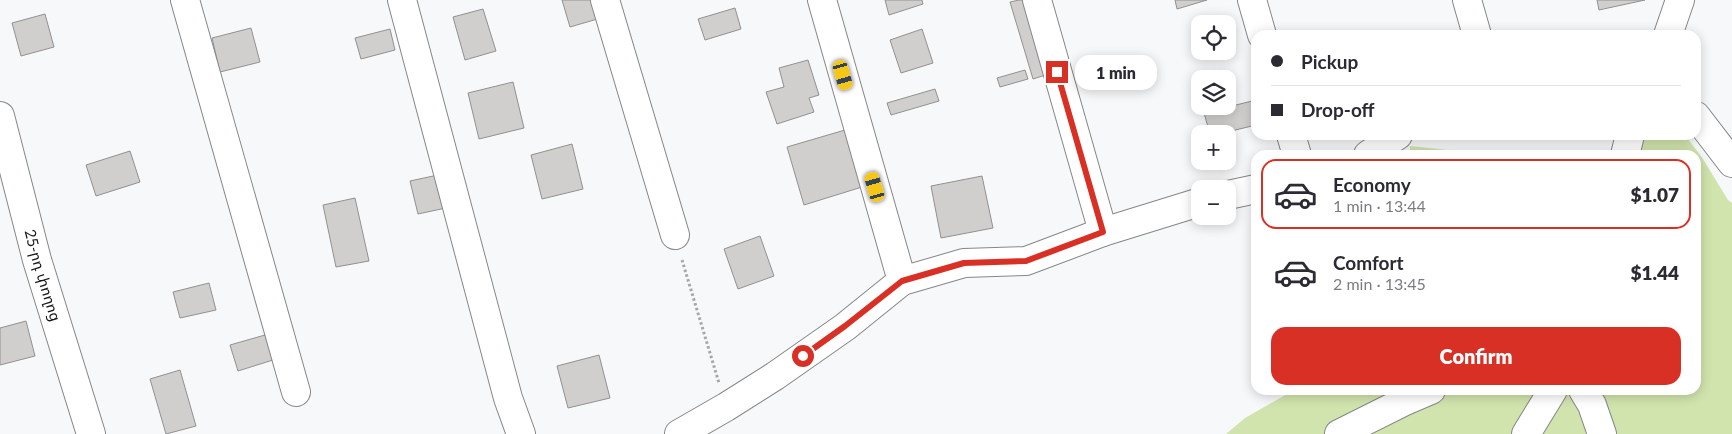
<!DOCTYPE html>
<html lang="en">
<head>
<meta charset="utf-8">
<style>
	:root { --surface:#fff; --page:#f7f7f7; --text:#2b2b33; --muted:#7c7c81; --line:#e1e1e2; --accent:#d93025 }
	body { margin:0; font-family:Lato,"Noto Sans Armenian",sans-serif; background:var(--page); color:var(--text); height:100vh; display:flex; flex-direction:column; font-size:19px; white-space:nowrap }
	* { box-sizing:border-box; margin:0 }
	p { font-size:16px; color:var(--muted) }
	.icon { flex:none; width:28px; height:28px; fill:none; stroke:currentColor; stroke-width:2; stroke-linecap:round; stroke-linejoin:round }
	.map { position:relative; flex:1; overflow:hidden }
	.side { position:absolute; left:1251px; top:150px; width:450px; height:245px; display:flex; flex-direction:column; background:var(--surface); border-radius:15px; box-shadow:0 2px 12px #0003 }
	.side>* { flex:none }
	.top-card { position:absolute; left:1251px; top:30px; width:450px; height:110px; border-radius:15px; box-shadow:0 2px 12px #0003; display:grid; align-content:center; height:110px; padding:0 20px; background:var(--surface) }
	.buttons { position:absolute; left:1191px; top:15px; display:grid; gap:10px }
	.buttons a { display:grid; place-items:center; width:45px; height:45px; border-radius:10px; background:var(--surface); box-shadow:0 2px 12px #0003; font-size:25px }
	.end { position:absolute; width:22px; height:22px; margin:-11px; border:6px solid #d93025; background:#fff; box-shadow:0 0 0 2px #fff }
	.from { border-radius:50% }
	.bubble { position:absolute; height:35px; border-radius:15px; background:var(--surface); box-shadow:0 2px 12px #0003; font-size:16px; font-weight:800; line-height:35px; text-align:center }
	.car { position:absolute; width:15px; height:30px; margin:-15px -8px; border-radius:6px; box-shadow:0 0 4px 1px #0007; background:linear-gradient(#f5c518 24%,#345 0 40%,#f5c518 0 76%,#345 0 86%,#f5c518 0) }
	.top-card b { display:flex; align-items:center; gap:18px; height:48px; font-size:19px }
	.top-card b+b { border-top:1px solid var(--line) }
	.top-card i { width:12px; height:12px; background:var(--text) }
	ul { padding:9px 0 0; list-style:none }
	li { display:flex; align-items:center; gap:15px; height:70px; margin:0 10px 8px; padding:0 10px; border:2px solid transparent; border-radius:15px }
	li div { flex:1 }
	li b { display:block; font-size:19px }
	li em { font-style:normal; font-weight:800 }
	li.on { border-color:var(--accent) }
	li>.icon { width:45px; height:45px; stroke-width:1.5 }
	.primary-button { display:flex; gap:10px; margin-top:auto; padding:10px 20px }
	.primary-button a { flex:1; height:58px; border-radius:15px; background:var(--accent); color:#fff; font-size:20px; font-weight:800; line-height:58px; text-align:center }
	.map>svg:first-child { display:block }
</style>
</head>
<body>
<div class="map">
<svg width="1732" height="434" viewBox="0 0 1732 434">
	<rect width="100%" height="100%" fill="#f7f8f9"/>
	<path fill="#d1e4ad" d="M1638,135H1685L1703,159L1728,200L1732,203V434H1226L1245,418L1294,390H1696V155H1620Z
		M1410,146L1494,155H1410Z"/>
	<path fill="#d0cfce" stroke="#929190" d="M562,0H607L611,15L570,27Z
		M885,0H922L923,4L889,15Z
		M1019,0H1034L1055,72L1033,79L1010,2Z
		M1175,0H1207L1177,9Z
		M1597,0H1645L1599,10Z
		M735,8L741,29L705,40L698,19Z
		M483,9L496,51L465,60L453,17Z
		M45,14L54,47L21,56L12,23Z
		M251,28L260,62L220,72L212,38Z
		M390,29L395,50L361,59L355,38Z
		M922,29L933,63L901,73L890,40Z
		M808,60L819,95L809,98L814,112L777,124L766,92L784,87L779,68Z
		M1025,70L1028,79L1000,87L997,78Z
		M513,82L524,128L479,139L468,93Z
		M935,89L939,101L891,115L887,103Z
		M1256,100V125L1219,134H1210L1204,113Z
		M845,130L862,187L804,205L787,147Z
		M572,144L583,189L542,199L531,155Z
		M130,151L140,182L96,196L86,165Z
		M447,173L455,206L418,214L410,181Z
		M982,176L993,228L941,238L931,186Z
		M355,198L369,261L336,267L323,205Z
		M760,236L774,276L738,289L724,249Z
		M209,283L216,310L180,318L173,292Z
		M26,321L35,356L0,365V328Z
		M265,335L273,360L238,371L230,345Z
		M599,355L610,398L568,408L557,366Z
		M180,370L196,426L166,434L150,379Z"/>
	<g fill="none" stroke-linecap="round" stroke-linejoin="round">
		<g stroke="#868788" stroke-width="30">
			<g id="minor">
				<path d="M185,0L296,392"/>
				<path d="M402,0L508,398L521,434"/>
				<path d="M605,0L675,235"/>
				<path d="M822,0L902,281"/>
				<path d="M1037,0L1103,232"/>
				<path d="M1252,0L1262,35"/>
				<path d="M1467,0L1477,35"/>
				<path d="M1668,35L1680,0"/>
				<path id="s1" d="M0,116L37,260L91,434"/>
				<path d="M1696,116L1732,163"/>
				<path d="M1291,135L1297,155"/>
				<path d="M1368,155L1398,135"/>
				<path d="M1625,155L1630,135"/>
				<path d="M1228,195L1256,189"/>
				<path d="M1583,390L1592,405L1602,434"/>
				<path d="M679,434L726,407L775,376L845,327L902,281L964,263L1026,261L1103,232L1200,202"/>
				<path d="M1339,434L1403,402L1431,390"/>
				<path d="M1526,434L1553,390"/>
			</g>
		</g>
		<path stroke="#a6a7a8" stroke-width="3" stroke-dasharray="2.5 2.5" stroke-linecap="butt" d="M682,260L719,383"/>
		<use href="#minor" stroke="#fff" stroke-width="28"/>
	</g>
	<g fill="none" stroke-linecap="round" stroke-linejoin="round">
		<path stroke="#d93025" stroke-width="6" d="M803,356L845,326L902,281L964,263L1026,261L1103,232L1057,72"/>
	</g>
	<g text-anchor="middle" stroke-width="4" stroke-linejoin="round" paint-order="stroke">
		<g font-size="15" fill="#151616" stroke="#fff">
			<text dy="5" stroke="none"><textPath href="#s1" startOffset="165">25-րդ փողոց</textPath></text>
		</g>
	</g>
</svg>
<div class="buttons">
<a><svg class="icon" aria-label="locate" viewBox="0 0 24 24"><circle cx="12" cy="12" r="6"/><path d="M12 2v4M12 18v4M2 12h4M18 12h4"/></svg></a>
<a><svg class="icon" aria-label="layers" viewBox="0 0 24 24"><path d="M12 4l9 5-9 5-9-5zM3 14l9 5 9-5"/></svg></a>
<a>+</a>
<a>−</a>
</div>
<i class="end from" style="left:803px;top:356px"></i>
<i class="end" style="left:1057px;top:72px"></i>
<div class="bubble" style="left:1075px;top:55px;width:82px">1 min</div>
<i class="car" style="left:843px;top:75px;rotate:164deg"></i>
<i class="car" style="left:875px;top:187px;rotate:344deg"></i>
<div class="top-card">
<b><i class="from"></i>Pickup</b>
<b><i></i>Drop-off</b>
</div>
<section class="side">
<ul>
<li class="on"><svg class="icon" aria-label="car" viewBox="0 0 24 24"><path d="M5 17H2v-5l4-1 3-4h7l3 4 3 1v5h-3M9 17h6M6 11h13"/><circle cx="7" cy="17" r="2"/><circle cx="17" cy="17" r="2"/></svg><div><b>Economy</b><p>1 min · 13:44</p></div><em>$1.07</em></li>
<li><svg class="icon" aria-label="car" viewBox="0 0 24 24"><path d="M5 17H2v-5l4-1 3-4h7l3 4 3 1v5h-3M9 17h6M6 11h13"/><circle cx="7" cy="17" r="2"/><circle cx="17" cy="17" r="2"/></svg><div><b>Comfort</b><p>2 min · 13:45</p></div><em>$1.44</em></li>
</ul>
<div class="primary-button"><a>Confirm</a></div>
</section>
</div>
</body>
</html>
